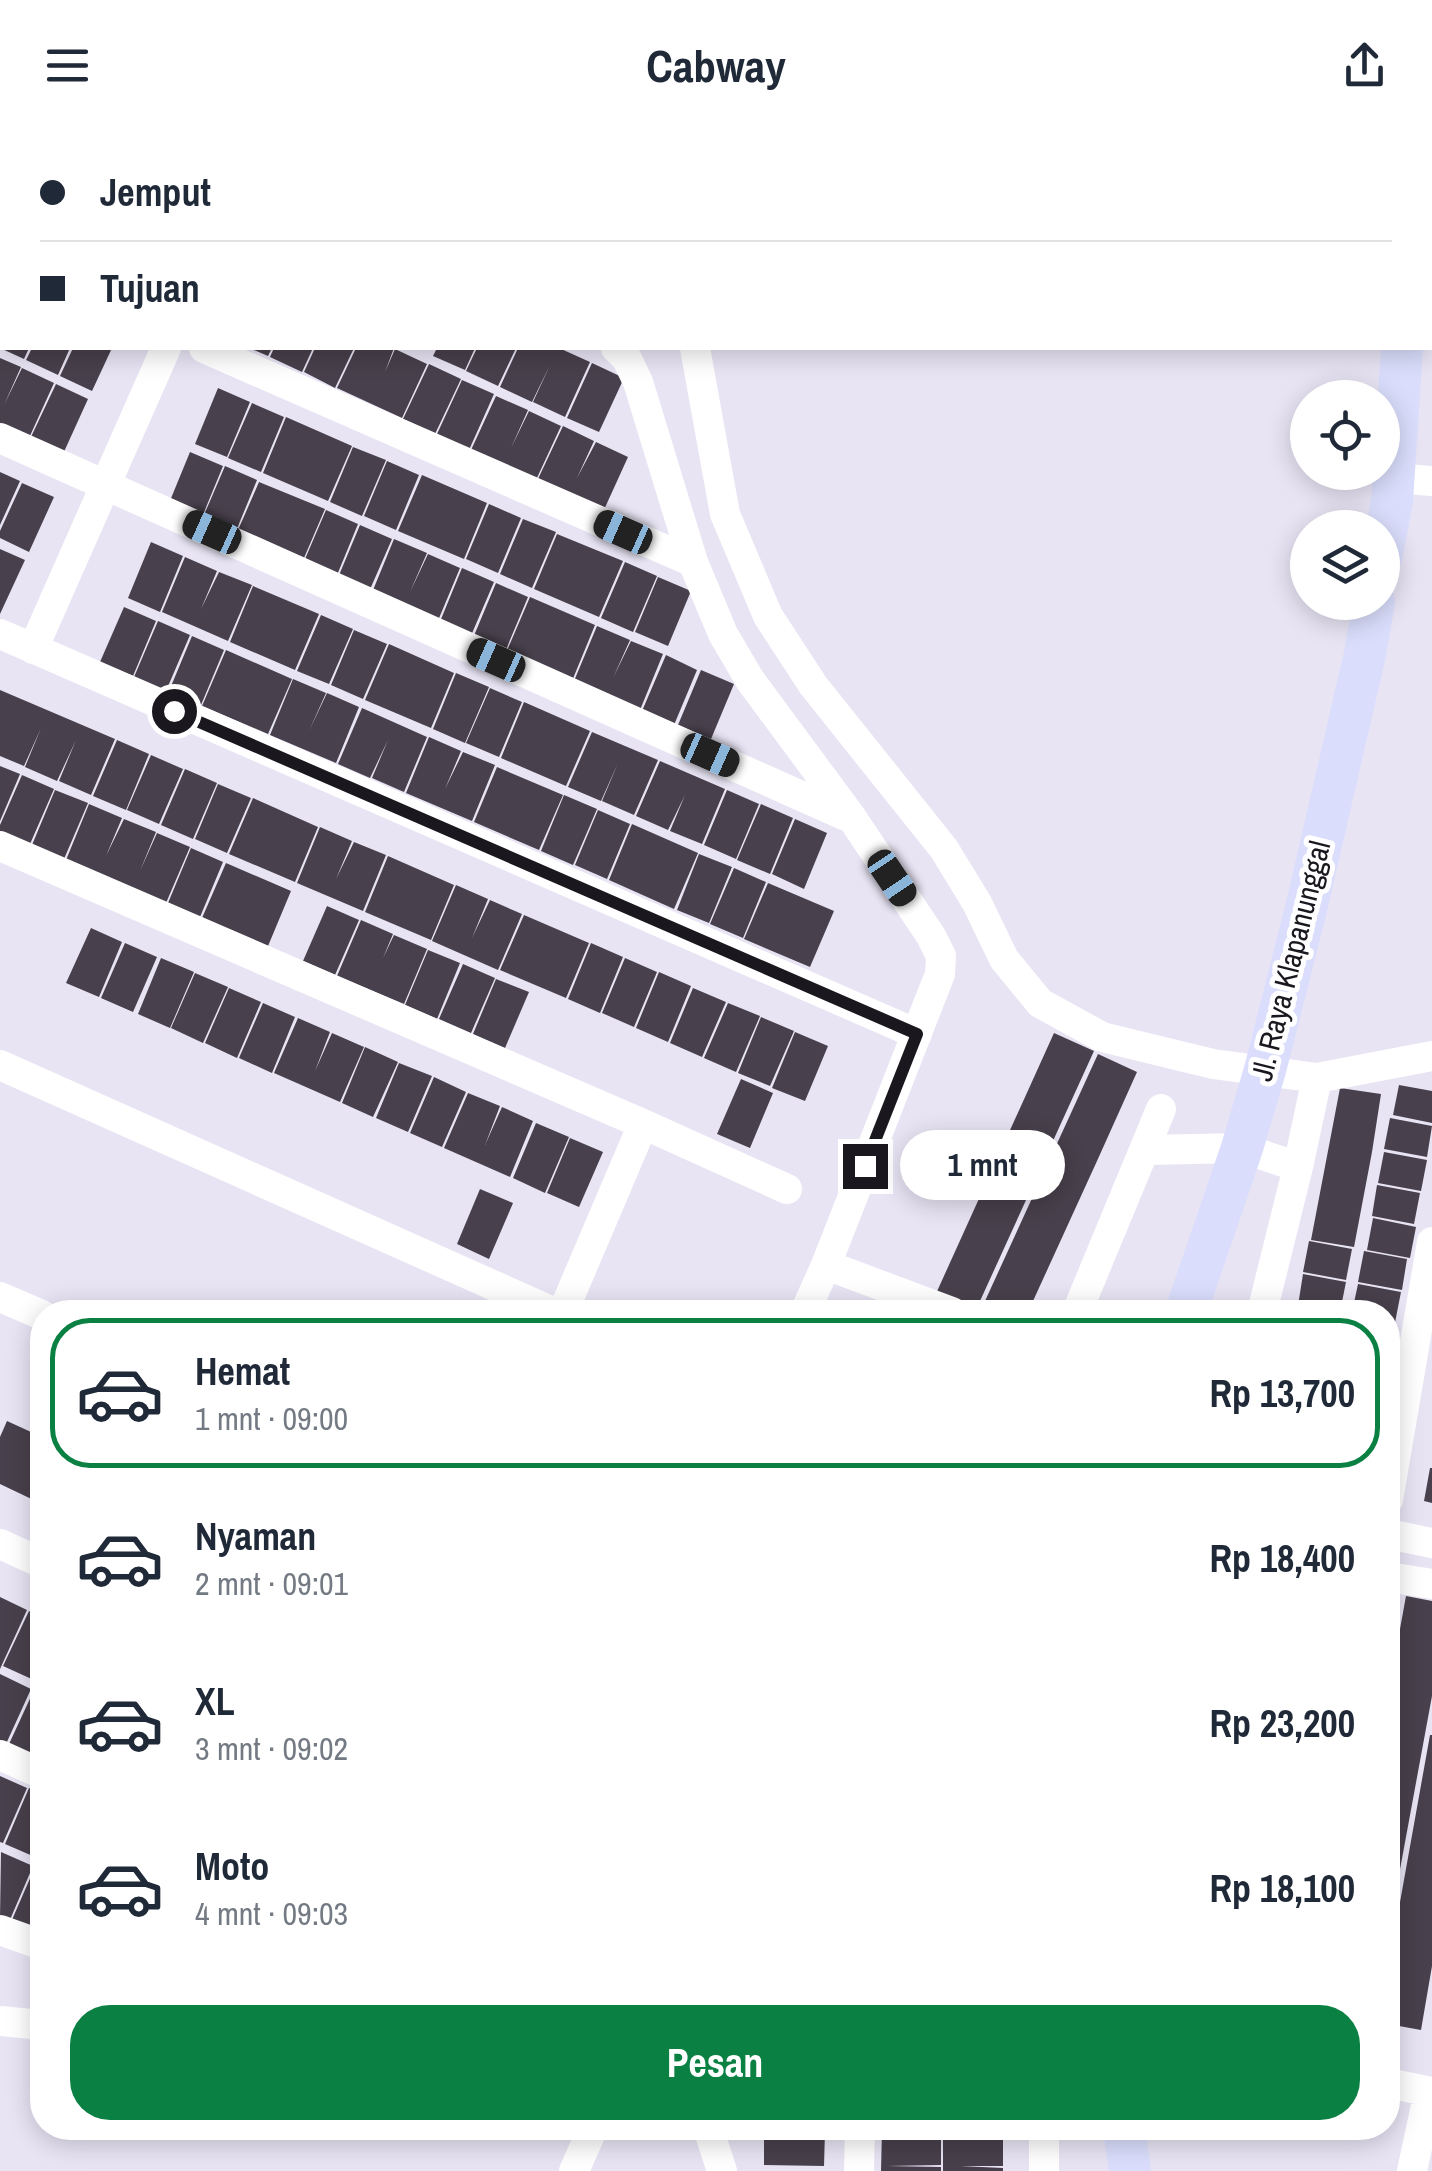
<!DOCTYPE html>
<html lang="id">
<head>
<meta charset="utf-8">
<style>
	:root { --surface:#fff; --page:#f6f6f7; --text:#1f2937; --muted:#747a83; --line:#e0e1e3; --accent:#0b8043 }
	body { margin:0; font-family:"Archivo Narrow",sans-serif; background:var(--page); color:var(--text); height:100vh; display:flex; flex-direction:column; font-size:38px; white-space:nowrap }
	* { box-sizing:border-box; margin:0 }
	p { font-size:32px; color:var(--muted) }
	.icon { flex:none; width:55px; height:55px; fill:none; stroke:currentColor; stroke-width:2; stroke-linecap:round; stroke-linejoin:round }
	.map { position:relative; flex:1; overflow:hidden }
	.drawer { position:absolute; left:30px; top:1170px; width:1370px; height:840px; display:flex; flex-direction:column; background:var(--surface); border-radius:40px; box-shadow:0 5px 25px #0003 }
	.drawer>* { flex:none }
	.guide { position:absolute; left:0px; top:0px; width:1432px; height:220px; box-shadow:0 5px 25px #0003; display:grid; align-content:center; height:220px; padding:0 40px; background:var(--surface) }
	.controls { position:absolute; left:1290px; top:250px; display:grid; gap:20px }
	.controls a { display:grid; place-items:center; width:110px; height:110px; border-radius:50%; background:var(--surface); box-shadow:0 5px 25px #0003; font-size:50px }
	.end { position:absolute; width:45px; height:45px; margin:-22px; border:12px solid #1a181e; background:#fff; box-shadow:0 0 0 5px #fff }
	.from { border-radius:50% }
	.bubble { position:absolute; height:70px; border-radius:35px; background:var(--surface); box-shadow:0 5px 25px #0003; font-size:32px; font-weight:700; line-height:70px; text-align:center }
	.car { position:absolute; width:30px; height:60px; margin:-30px -15px; border-radius:12px; box-shadow:0 0 8px 2px #0007; background:linear-gradient(#222 24%,#8ab4d8 0 40%,#222 0 76%,#8ab4d8 0 86%,#222 0) }
	.guide b { display:flex; align-items:center; gap:35px; height:95px; font-size:38px }
	.guide b+b { border-top:2px solid var(--line) }
	.guide i { width:25px; height:25px; background:var(--text) }
	ul { padding:18px 0 0; list-style:none }
	li { display:flex; align-items:center; gap:30px; height:150px; margin:0 20px 15px; padding:0 20px; border:5px solid transparent; border-radius:40px }
	li div { flex:1 }
	li b { display:block; font-size:38px }
	li em { font-style:normal; font-weight:700 }
	li.active { border-color:var(--accent) }
	li>.icon { width:90px; height:90px; stroke-width:1.5 }
	.primary-button { display:flex; gap:20px; margin-top:auto; padding:20px 40px }
	.primary-button a { flex:1; height:115px; border-radius:40px; background:var(--accent); color:#fff; font-size:40px; font-weight:700; line-height:115px; text-align:center }
	header { display:flex; justify-content:space-between; align-items:center; height:130px; padding:0 40px; background:var(--surface); font-size:45px; font-weight:700 }
	.map>svg:first-child { display:block }
</style>
</head>
<body>
<header><svg class="icon" aria-label="menu" viewBox="0 0 24 24"><path d="M4 6h16M4 12h16M4 18h16"/></svg>Cabway<svg class="icon" aria-label="share" viewBox="0 0 24 24"><path d="M12 15V3M7 8l5-5 5 5M5 13v7h14v-7"/></svg></header>
<div class="map">
<svg width="1432" height="2041" viewBox="0 0 1432 2041">
	<rect width="100%" height="100%" fill="#e8e4f4"/>
	<path fill="#48404c" d="M0,218H29L24,229Z
		M32,218H70L58,245L26,230Z
		M73,218H112L92,261L60,246Z
		M249,218H272L268,226Z
		M274,218H313L302,242L270,227Z
		M315,218H354L335,258L304,242Z
		M356,218H394L385,242L395,219L427,234L402,288L337,258Z
		M437,218H475L465,240L433,226Z
		M477,218H516L498,256L466,241Z
		M518,218H559L590,232L565,287L533,272L550,235L532,272L500,257Z
		M0,228L21,237L4,275L22,238L54,253L29,308L0,294Z
		M592,233L624,248L599,302L567,288Z
		M429,234L461,249L435,304L403,289Z
		M462,250L494,264L469,320L437,304Z
		M56,254L88,269L63,324L30,309Z
		M218,258L250,272L227,327L195,314Z
		M496,266L528,280L511,318L529,281L561,296L536,350L471,320Z
		M252,273L284,287L261,342L228,328Z
		M286,287L352,316L328,371L263,343Z
		M563,296L594,311L577,348L596,312L628,327L603,382L537,351Z
		M353,317L386,330L362,386L330,372Z
		M190,322L223,336L200,392L167,378Z
		M387,331L419,345L396,400L364,386Z
		M225,336L257,350L234,406L201,392Z
		M0,342L20,351L0,395Z
		M422,345L487,373L464,429L398,401Z
		M259,352L325,379L301,435L235,407Z
		M22,353L54,367L29,422L0,408V401Z
		M489,374L521,388L498,443L466,429Z
		M326,380L358,394L335,450L302,436Z
		M523,389L556,402L532,458L500,444Z
		M360,395L392,409L368,464L337,450Z
		M557,404L623,431L599,487L534,459Z
		M394,409L427,423L410,462L428,424L460,438L437,493L371,465Z
		M151,412L183,426L160,482L128,468Z
		M0,419L25,430L0,484Z
		M185,427L217,441L201,479L219,442L252,455L228,511L162,482Z
		M625,432L657,446L633,502L601,488Z
		M462,438L494,452L470,508L439,494Z
		M658,447L691,461L668,516L635,502Z
		M496,453L528,467L505,522L473,508Z
		M253,456L319,484L295,540L230,512Z
		M530,467L595,495L572,551L506,523Z
		M124,477L156,491L133,546L100,532Z
		M321,485L353,499L329,554L297,541Z
		M158,491L190,505L166,561L134,547Z
		M597,496L630,510L613,548L631,511L663,524L640,580L574,551Z
		M354,500L387,514L363,569L331,555Z
		M192,506L224,520L201,575L169,561Z
		M389,514L454,543L431,598L365,570Z
		M226,520L292,549L268,604L202,576Z
		M666,525L697,540L674,595L642,581Z
		M701,540L734,554L711,609L678,595Z
		M456,543L489,557L465,613L433,599Z
		M293,549L326,563L309,601L327,563L359,577L336,633L270,605Z
		M490,558L522,572L499,627L466,613Z
		M0,560L115,609L91,665L59,651L76,610L57,651L25,637L41,598L24,636L0,626Z
		M524,572L590,601L566,656L501,628Z
		M362,578L427,607L404,662L372,648L388,610L370,648L338,634Z
		M592,602L658,630L634,685L602,671L618,633L601,671L568,657Z
		M429,607L461,621L445,659L463,622L495,635L472,691L406,663Z
		M117,610L149,624L126,680L93,666Z
		M151,625L183,639L159,694L127,680Z
		M660,631L725,659L702,714L670,701L685,665L668,700L636,686Z
		M0,636L20,644L0,691Z
		M497,637L563,665L539,720L474,692Z
		M185,639L217,653L193,709L161,695Z
		M22,645L54,659L30,714L0,701V695Z
		M218,654L251,668L227,723L195,709Z
		M55,660L88,673L64,729L32,715Z
		M727,660L759,674L736,729L704,715Z
		M564,665L597,679L573,735L541,721Z
		M253,668L318,697L295,752L229,724Z
		M89,674L122,688L106,726L124,689L156,702L140,741L157,703L190,717L166,773L66,730Z
		M761,674L793,688L770,744L737,730Z
		M598,680L630,694L607,749L575,735Z
		M795,689L827,703L804,759L772,744Z
		M632,694L698,723L674,779L609,750Z
		M320,697L352,711L336,749L354,712L386,725L363,781L297,753Z
		M191,718L223,732L200,787L168,773Z
		M699,724L732,737L709,793L677,780Z
		M388,726L454,755L431,810L365,782Z
		M226,733L291,761L268,816L202,788Z
		M734,738L766,752L743,808L710,794Z
		M768,753L834,781L810,837L744,809Z
		M456,755L488,769L472,808L490,770L522,784L498,840L432,811Z
		M327,776L359,790L335,845L303,831Z
		M524,785L589,813L566,868L500,840Z
		M361,790L393,804L383,828L394,805L427,819L404,874L337,846Z
		M91,798L122,812L99,867L66,853Z
		M125,813L157,827L133,882L101,868Z
		M591,813L623,827L600,883L568,869Z
		M428,820L460,833L437,889L405,875Z
		M161,828L194,842L170,898L138,884Z
		M625,828L657,842L634,897L602,883Z
		M463,834L495,848L471,903L439,889Z
		M659,842L691,856L668,912L636,898Z
		M195,843L228,857L203,913L171,898Z
		M496,849L529,862L505,918L473,904Z
		M229,858L261,872L237,928L205,913Z
		M693,858L726,872L702,927L670,913Z
		M263,873L295,887L272,943L239,928Z
		M728,873L760,886L736,942L704,928Z
		M761,887L794,901L770,956L738,943Z
		M298,888L330,902L315,941L332,903L364,917L340,972L274,943Z
		M795,902L828,916L805,971L772,958Z
		M1054,903L1094,921L975,1182H965L934,1168Z
		M365,917L398,932L373,987L342,973Z
		M1098,924L1137,942L1097,1031L1028,1182H980Z
		M399,933L432,946L408,1002L376,988Z
		M434,947L466,962L442,1017L410,1003Z
		M741,949L773,963L750,1018L717,1004Z
		M1399,955L1432,961V993L1393,985Z
		M1340,958L1381,964L1372,1022L1354,1117L1311,1110Z
		M468,963L500,976L485,1015L502,977L533,991L510,1047L444,1018Z
		M1390,988L1432,996L1427,1027L1384,1019Z
		M536,993L569,1007L545,1063L513,1048Z
		M570,1008L603,1022L579,1077L547,1063Z
		M1384,1022L1427,1030L1421,1061L1378,1053Z
		M1377,1055L1420,1063L1414,1094L1372,1086Z
		M480,1059L513,1073L489,1129L457,1114Z
		M1373,1088L1416,1097L1410,1128L1367,1120Z
		M1309,1111L1352,1119L1346,1150L1303,1142Z
		M1364,1121L1407,1129L1402,1160L1358,1152Z
		M1303,1144L1346,1152L1340,1182H1297Z
		M1358,1154L1401,1162L1389,1223H1388V1182H1352Z
		M7,1291L42,1307V1374L0,1354V1307Z
		M1430,1338H1432V1373L1424,1371Z
		M1406,1466L1432,1471V1566L1389,1799H1388V1565Z
		M0,1467L27,1480L0,1539Z
		M29,1481L42,1487V1536L36,1551L3,1536Z
		M0,1544L31,1559L6,1614L0,1611Z
		M34,1560L42,1564V1625L40,1630L9,1614Z
		M1430,1605H1432V1836L1421,1900L1388,1894V1839Z
		M0,1646L27,1658L3,1713L0,1712Z
		M29,1658L42,1664V1730L5,1714Z
		M1,1722L33,1736L9,1792L0,1788Z
		M35,1737L42,1740V1806L11,1792Z
		M882,1999L941,2000V2035L887,2036L941,2037V2041H881Z
		M943,1999L1003,2000V2036H960L1003,2038V2041H943Z
		M764,2000L825,2001L824,2036L764,2035Z"/>
	<g fill="none" stroke-linecap="round" stroke-linejoin="round">
		<path stroke="#fff" stroke-width="30" d="M118,0L124,2
			M713,2V0
			M0,125L2,126
			M204,218L693,432
			M616,218L627,229L638,252L693,432L723,504L750,550L852,688L931,806L941,826L940,844L826,1135L805,1182
			M695,218L725,384L768,486L813,555L944,719L977,773L1004,829L1040,873L1102,907L1213,934L1317,948L1432,926
			M0,308L846,686
			M1394,348L1432,351
			M0,504L917,904
			M33,519L166,218
			M0,716L643,994L787,1059
			M0,935L553,1182
			M1146,1020L1242,1018L1298,1037
			M826,1135L952,1182
			M0,1167L42,1185
			M563,1182L643,994
			M1077,1182L1161,979
			M1262,1182L1298,1037L1317,948
			M1388,1370L1432,1112
			M1388,1404L1432,1413
			M0,1414L42,1433
			M1388,1447L1432,1454
			M0,1625L42,1644
			M0,1800L42,1815
			M0,1891L42,1895
			M1388,1953L1432,1962
			M708,1998L722,2041
			M1044,1998V2041
			M574,2041L593,1998
			M859,2041L860,1998
			M1412,2041L1429,1962"/>
		<path stroke="#dadefc" stroke-width="42" d="M1415,2L1416,0
			M1382,424L1392,371L1402,218
			M1186,1182L1242,1018L1265,940L1306,779L1365,524L1374,472
			M1124,1998L1130,2041"/>
	</g>
	<g fill="none" stroke-linecap="round" stroke-linejoin="round">
		<path stroke="#1a181e" stroke-width="12" d="M174,581L917,904L865,1036"/>
	</g>
	<g text-anchor="middle" stroke-width="10" stroke-linejoin="round" paint-order="stroke">
		<g font-size="30" fill="#1a181e" stroke="#fff">
			<text transform="translate(1291 831) rotate(-76)" y="10">Jl. Raya Klapanunggal</text>
		</g>
	</g>
</svg>
<div class="controls">
<a><svg class="icon" aria-label="locate" viewBox="0 0 24 24"><circle cx="12" cy="12" r="6"/><path d="M12 2v4M12 18v4M2 12h4M18 12h4"/></svg></a>
<a><svg class="icon" aria-label="layers" viewBox="0 0 24 24"><path d="M12 4l9 5-9 5-9-5zM3 14l9 5 9-5"/></svg></a>
</div>
<i class="end from" style="left:174px;top:581px"></i>
<i class="end" style="left:865px;top:1036px"></i>
<div class="bubble" style="left:900px;top:1000px;width:165px">1 mnt</div>
<i class="car" style="left:212px;top:402px;rotate:294deg"></i>
<i class="car" style="left:623px;top:402px;rotate:294deg"></i>
<i class="car" style="left:496px;top:530px;rotate:294deg"></i>
<i class="car" style="left:710px;top:625px;rotate:114deg"></i>
<i class="car" style="left:892px;top:748px;rotate:146deg"></i>
<div class="guide">
<b><i class="from"></i>Jemput</b>
<b><i></i>Tujuan</b>
</div>
<section class="drawer">
<ul>
<li class="active"><svg class="icon" aria-label="car" viewBox="0 0 24 24"><path d="M5 17H2v-5l4-1 3-4h7l3 4 3 1v5h-3M9 17h6M6 11h13"/><circle cx="7" cy="17" r="2"/><circle cx="17" cy="17" r="2"/></svg><div><b>Hemat</b><p>1 mnt · 09:00</p></div><em>Rp 13,700</em></li>
<li><svg class="icon" aria-label="car" viewBox="0 0 24 24"><path d="M5 17H2v-5l4-1 3-4h7l3 4 3 1v5h-3M9 17h6M6 11h13"/><circle cx="7" cy="17" r="2"/><circle cx="17" cy="17" r="2"/></svg><div><b>Nyaman</b><p>2 mnt · 09:01</p></div><em>Rp 18,400</em></li>
<li><svg class="icon" aria-label="car" viewBox="0 0 24 24"><path d="M5 17H2v-5l4-1 3-4h7l3 4 3 1v5h-3M9 17h6M6 11h13"/><circle cx="7" cy="17" r="2"/><circle cx="17" cy="17" r="2"/></svg><div><b>XL</b><p>3 mnt · 09:02</p></div><em>Rp 23,200</em></li>
<li><svg class="icon" aria-label="car" viewBox="0 0 24 24"><path d="M5 17H2v-5l4-1 3-4h7l3 4 3 1v5h-3M9 17h6M6 11h13"/><circle cx="7" cy="17" r="2"/><circle cx="17" cy="17" r="2"/></svg><div><b>Moto</b><p>4 mnt · 09:03</p></div><em>Rp 18,100</em></li>
</ul>
<div class="primary-button"><a>Pesan</a></div>
</section>
</div>
</body>
</html>
